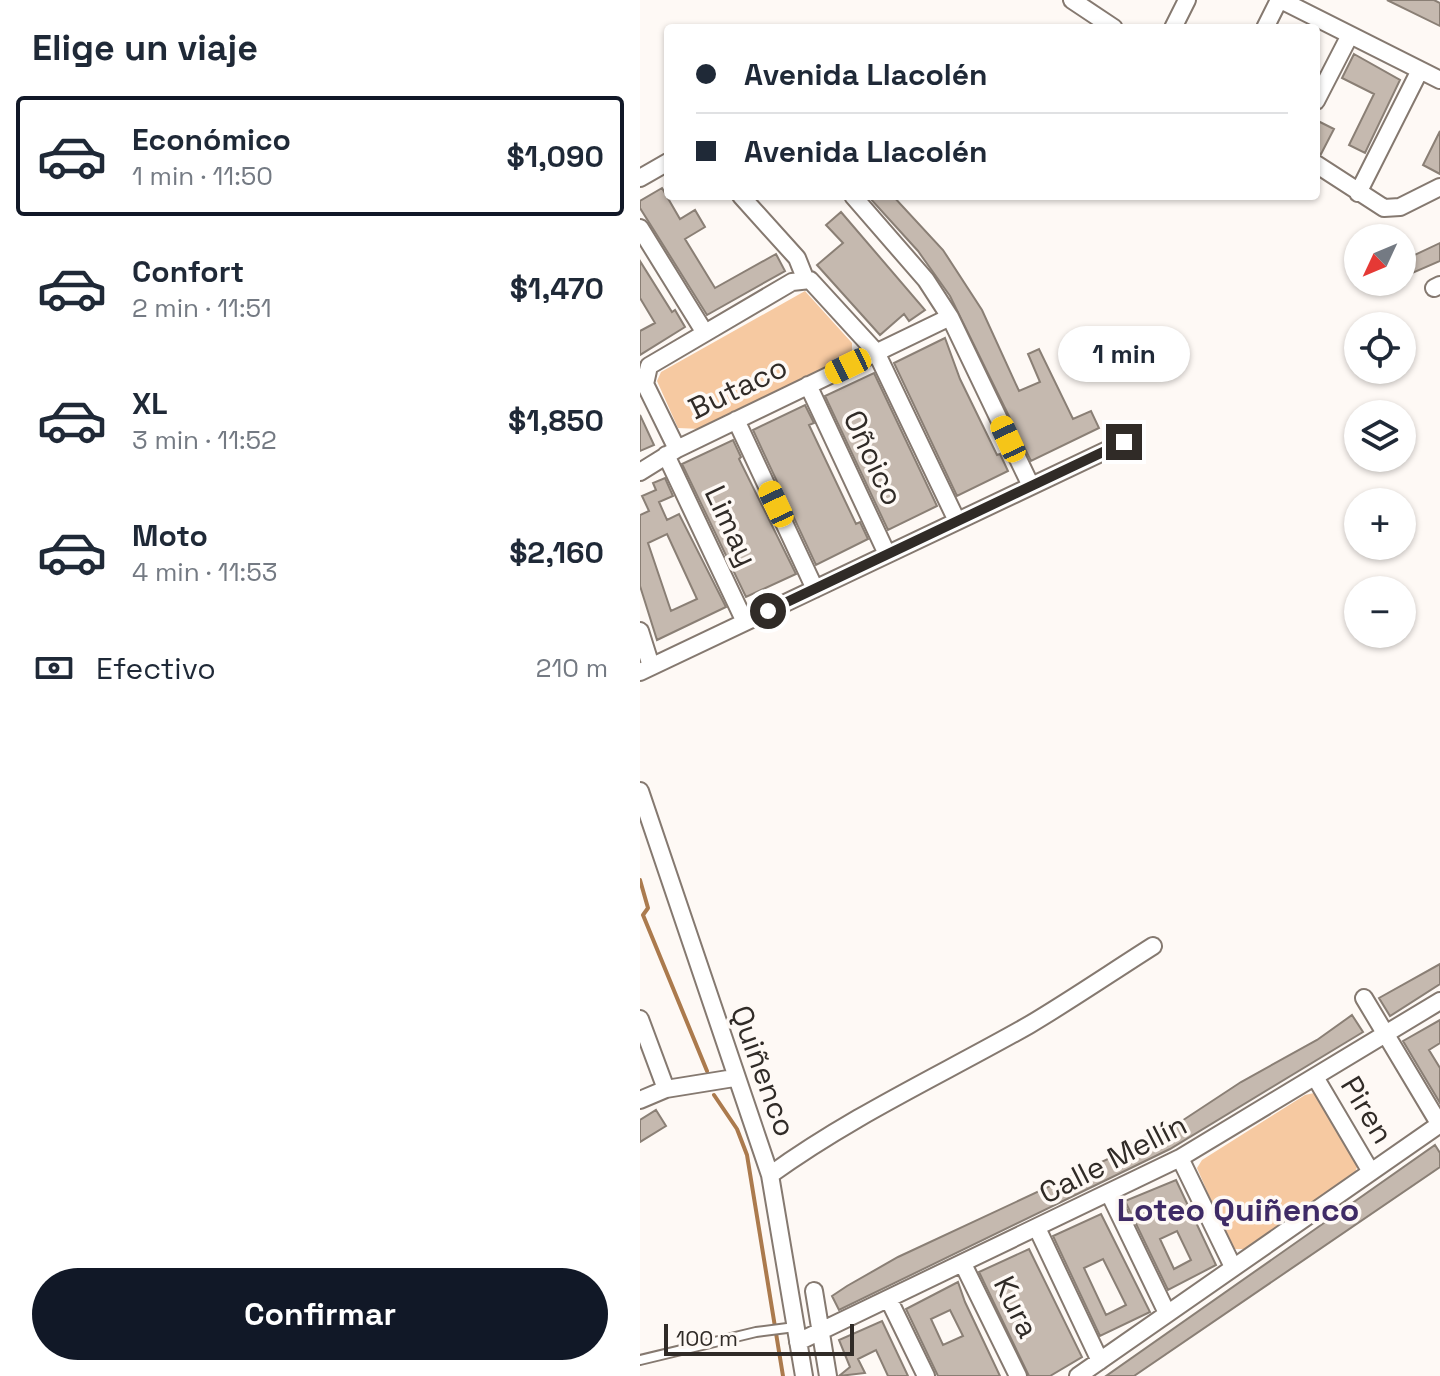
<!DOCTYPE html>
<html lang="es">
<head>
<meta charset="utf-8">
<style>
	:root { --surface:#fff; --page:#f2f2f3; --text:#1f2937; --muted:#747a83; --line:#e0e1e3; --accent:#111827 }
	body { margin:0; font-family:"Space Grotesk",sans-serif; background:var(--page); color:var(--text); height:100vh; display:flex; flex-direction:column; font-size:30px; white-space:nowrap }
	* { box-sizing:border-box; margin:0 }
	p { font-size:26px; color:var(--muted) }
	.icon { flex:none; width:44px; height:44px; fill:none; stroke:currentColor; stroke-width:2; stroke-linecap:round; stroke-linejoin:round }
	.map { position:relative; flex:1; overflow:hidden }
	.panel { display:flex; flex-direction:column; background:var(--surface); width:640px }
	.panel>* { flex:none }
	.hud { position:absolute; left:24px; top:24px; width:656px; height:176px; border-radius:8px; box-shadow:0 2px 6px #0004; display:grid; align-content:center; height:176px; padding:0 32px; background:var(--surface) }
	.needle { width:52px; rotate:226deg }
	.fabs { position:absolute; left:704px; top:224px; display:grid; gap:16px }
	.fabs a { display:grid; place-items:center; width:72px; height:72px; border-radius:50%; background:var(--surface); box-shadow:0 2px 6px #0004; font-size:40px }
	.scale { position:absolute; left:24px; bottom:20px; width:190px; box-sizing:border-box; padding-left:8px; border:4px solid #302b27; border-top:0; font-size:22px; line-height:28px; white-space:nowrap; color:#302b27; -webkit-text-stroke:6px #fef9f5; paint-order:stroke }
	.end { position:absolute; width:36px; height:36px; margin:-18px; border:10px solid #302b27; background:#fff; box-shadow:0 0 0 4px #fff }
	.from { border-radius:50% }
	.bubble { position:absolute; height:56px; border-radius:28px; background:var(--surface); box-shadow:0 2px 6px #0004; font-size:26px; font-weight:800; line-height:56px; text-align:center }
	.car { position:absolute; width:24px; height:48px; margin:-24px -12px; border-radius:10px; box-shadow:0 0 6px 2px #0007; background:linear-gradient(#f5c518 24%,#345 0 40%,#f5c518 0 76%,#345 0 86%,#f5c518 0) }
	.hud b { display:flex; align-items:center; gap:28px; height:76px; font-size:30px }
	.hud b+b { border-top:2px solid var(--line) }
	.hud i { width:20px; height:20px; background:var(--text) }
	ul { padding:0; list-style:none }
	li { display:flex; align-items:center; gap:24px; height:120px; margin:0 16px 12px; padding:0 16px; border:4px solid transparent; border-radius:8px }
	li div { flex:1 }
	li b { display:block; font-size:30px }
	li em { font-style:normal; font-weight:800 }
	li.selected { border-color:var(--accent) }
	li>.icon { width:72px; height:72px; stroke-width:1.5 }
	h2 { padding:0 32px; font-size:36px; line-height:96px }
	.pay { display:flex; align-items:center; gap:20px; height:88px; padding:0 32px; font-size:30px }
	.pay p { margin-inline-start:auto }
	.cta { display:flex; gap:16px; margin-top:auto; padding:16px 32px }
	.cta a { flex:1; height:92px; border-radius:48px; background:var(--accent); color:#fff; font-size:32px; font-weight:800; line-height:92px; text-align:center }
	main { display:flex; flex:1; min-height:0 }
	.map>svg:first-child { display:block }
</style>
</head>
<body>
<main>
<section class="panel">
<h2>Elige un viaje</h2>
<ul>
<li class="selected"><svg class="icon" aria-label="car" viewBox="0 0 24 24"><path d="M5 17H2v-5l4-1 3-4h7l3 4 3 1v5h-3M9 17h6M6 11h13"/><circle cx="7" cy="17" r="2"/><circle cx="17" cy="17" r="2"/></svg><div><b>Económico</b><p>1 min · 11:50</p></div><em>$1,090</em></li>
<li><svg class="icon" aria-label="car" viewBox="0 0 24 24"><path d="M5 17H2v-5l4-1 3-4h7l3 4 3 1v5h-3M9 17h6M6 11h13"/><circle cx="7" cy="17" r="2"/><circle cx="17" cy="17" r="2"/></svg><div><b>Confort</b><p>2 min · 11:51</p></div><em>$1,470</em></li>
<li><svg class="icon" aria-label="car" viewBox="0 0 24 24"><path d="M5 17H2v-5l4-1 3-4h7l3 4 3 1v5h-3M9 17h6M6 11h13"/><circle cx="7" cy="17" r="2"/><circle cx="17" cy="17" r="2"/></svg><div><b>XL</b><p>3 min · 11:52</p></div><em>$1,850</em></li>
<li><svg class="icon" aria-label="car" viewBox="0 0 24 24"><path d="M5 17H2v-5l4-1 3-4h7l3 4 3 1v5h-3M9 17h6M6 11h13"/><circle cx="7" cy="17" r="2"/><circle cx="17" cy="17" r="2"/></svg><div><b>Moto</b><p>4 min · 11:53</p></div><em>$2,160</em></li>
</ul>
<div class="pay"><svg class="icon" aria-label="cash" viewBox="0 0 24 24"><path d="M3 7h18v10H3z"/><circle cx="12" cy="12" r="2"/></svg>Efectivo<p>210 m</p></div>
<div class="cta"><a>Confirmar</a></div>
</section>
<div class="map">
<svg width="800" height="1376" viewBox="0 0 800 1376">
	<rect width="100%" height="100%" fill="#fef9f5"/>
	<path fill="#f6c9a1" d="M165,291L212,343V354L61,429L38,428L17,381L21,372Z
		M674,1093L719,1161L715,1173L604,1249H592L557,1168L562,1160L665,1095Z"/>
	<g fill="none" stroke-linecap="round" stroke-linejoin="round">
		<path stroke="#ab7a4d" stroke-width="4" d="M0,880L8,908L3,915L67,1071
			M74,1095L97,1129L107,1155L143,1376"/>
	</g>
	<path fill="#c5b9af" stroke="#8a7f75" stroke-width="2" fill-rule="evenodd" d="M747,0H794L800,3V26Z
		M714,54L760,80L725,153L709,145L734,94L702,78Z
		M676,120L694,129L681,154L676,153Z
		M800,131V174L783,165Z
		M22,188L40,219L55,210L65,227L45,239L75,288L136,254L145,271L67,315L0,208V201Z
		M228,196H253L303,250L342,310L379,391L400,382L388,354L399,349L433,419L451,411L459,428L391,461L310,296L278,251Z
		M201,212L285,310L269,321L264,314L240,335L177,265L203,243L186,225Z
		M800,243V261L770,274L764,260Z
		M0,261L32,312L35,310L45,327L0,355V331L15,323L0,298Z
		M305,338L320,379L357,455L360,454L368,471L317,496L254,363Z
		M234,373L297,506L248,530L185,396Z
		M165,405L174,423L169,425L216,524L220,522L228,539L176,565L113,430Z
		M0,415L14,445L0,451Z
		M93,440L101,457L99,459L156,574L106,597L42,464Z
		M25,478L33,496L19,502L27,520L39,514L86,607L17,640L0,586V515L9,511L2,496L16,490L13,483ZM27,534L57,599L31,611L8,543Z
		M800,964V984L750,1016L739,998Z
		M712,1015L723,1032L530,1149L199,1310L192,1296L207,1286L258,1257L483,1152L482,1149L506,1137L521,1130L522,1134L601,1082L677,1040Z
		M800,1020V1043L789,1050L800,1068V1103L763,1041Z
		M16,1110L26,1126L0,1142V1120Z
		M795,1145L800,1153V1167L494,1376H466Z
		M536,1180L576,1265L528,1290L485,1201ZM537,1231L551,1260L534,1269L520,1239Z
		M461,1214L510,1312L460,1336L413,1236ZM463,1259L486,1305L466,1315L444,1268Z
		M389,1249L442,1357L410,1376H389L339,1272Z
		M318,1282L325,1302L360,1376H298L266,1309ZM310,1310L323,1336L303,1345L291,1319Z
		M242,1321L268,1376H248L236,1350L218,1359L225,1373L199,1376L210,1367L199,1340Z"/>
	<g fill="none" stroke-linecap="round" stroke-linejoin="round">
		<g stroke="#857970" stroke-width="12">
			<path id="lane" d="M0,1360L116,1332L155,1327"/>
		</g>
		<g stroke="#857970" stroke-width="20">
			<path id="street" d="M432,0L474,28
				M641,0L800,80
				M533,28L547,0
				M625,28L639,0
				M676,101L710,35
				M676,164L744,208L760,207L800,187
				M0,178L28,162
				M718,193L780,70
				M101,196L157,258L165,278
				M213,196L286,280L310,317L391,486
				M0,228L65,333
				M794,288L800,285
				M168,385L247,554
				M96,420L175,589
				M37,449L5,384L9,366L152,282L170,280L236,352L317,521
				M26,455L105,622
				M0,472L37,449L310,317
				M0,631L11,666
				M0,672L484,442
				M0,791L130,1175L164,1376
				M724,998L800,1125
				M0,1019L26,1089
				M675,1077L731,1172
				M0,1100L26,1089L94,1078
				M540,1158L593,1267
				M130,1175C213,1115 301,1075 389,1025C431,1000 472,972 513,946
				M469,1193L527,1313
				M397,1228L460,1361
				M323,1264L378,1376
				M174,1291L188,1376
				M249,1300L286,1376
				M158,1342L540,1158L800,1001
				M438,1376L800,1124"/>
		</g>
		<use href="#lane" stroke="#fff" stroke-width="8"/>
		<use href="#street" stroke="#fff" stroke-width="16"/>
	</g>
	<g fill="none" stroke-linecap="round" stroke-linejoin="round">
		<path stroke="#302b27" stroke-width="10" d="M128,611L484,442"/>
	</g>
	<g text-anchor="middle" stroke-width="7" stroke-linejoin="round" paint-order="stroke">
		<g font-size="30" fill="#302b27" stroke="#fef9f5">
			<text transform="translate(98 388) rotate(-26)" y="10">Butaco</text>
			<text transform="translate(233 458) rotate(65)" y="10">Oñoico</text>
			<text transform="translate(91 526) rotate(65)" y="10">Limay</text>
			<text transform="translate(123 1071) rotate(70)" y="10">Quiñenco</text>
			<text transform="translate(727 1110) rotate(59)" y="10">Piren</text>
			<text transform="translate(473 1159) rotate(-27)" y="10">Calle Mellín</text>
			<text transform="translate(376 1307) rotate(64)" y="10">Kura</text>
		</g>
		<g font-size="32" font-weight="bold" fill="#3f2b66" stroke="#fef9f5">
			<text x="598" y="1221">Loteo Quiñenco</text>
		</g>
	</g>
</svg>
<div class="fabs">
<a><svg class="needle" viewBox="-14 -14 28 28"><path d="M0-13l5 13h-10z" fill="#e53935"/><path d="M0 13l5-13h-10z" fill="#747a83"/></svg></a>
<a><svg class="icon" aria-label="locate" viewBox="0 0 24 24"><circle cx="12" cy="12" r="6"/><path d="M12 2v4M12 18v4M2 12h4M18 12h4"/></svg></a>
<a><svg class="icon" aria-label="layers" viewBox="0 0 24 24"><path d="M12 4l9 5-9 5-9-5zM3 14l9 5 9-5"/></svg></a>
<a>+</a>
<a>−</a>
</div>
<div class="scale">100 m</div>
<i class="end from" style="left:128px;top:611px"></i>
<i class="end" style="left:484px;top:442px"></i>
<div class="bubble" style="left:418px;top:326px;width:132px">1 min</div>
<i class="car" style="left:208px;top:366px;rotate:244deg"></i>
<i class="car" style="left:368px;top:439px;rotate:335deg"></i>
<i class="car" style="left:136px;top:504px;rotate:335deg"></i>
<div class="hud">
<b><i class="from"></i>Avenida Llacolén</b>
<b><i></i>Avenida Llacolén</b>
</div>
</div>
</main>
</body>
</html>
